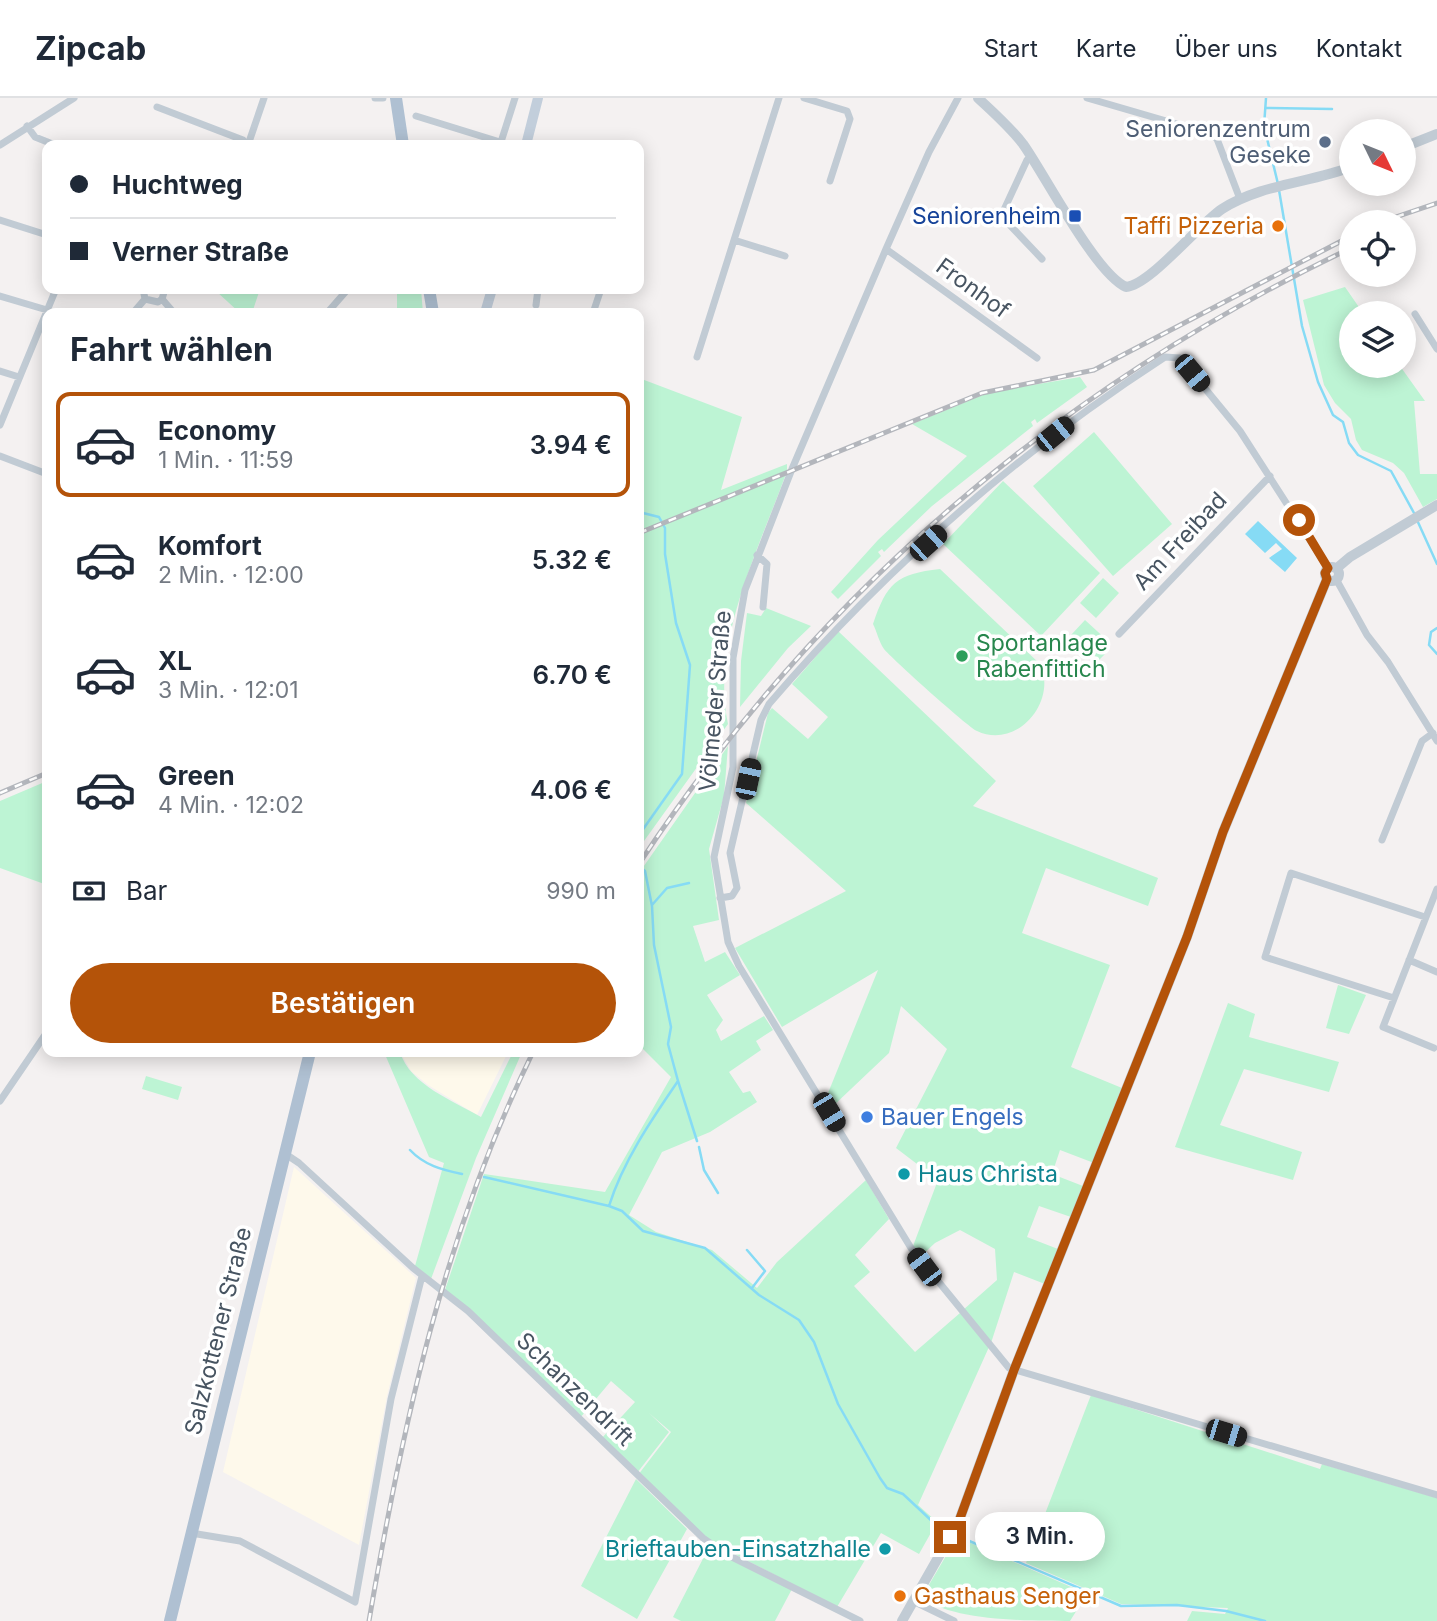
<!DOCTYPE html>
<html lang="de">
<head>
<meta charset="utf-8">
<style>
	:root { --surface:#fff; --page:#f2f2f3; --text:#1f2937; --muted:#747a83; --line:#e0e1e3; --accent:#b45309 }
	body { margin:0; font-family:Inter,sans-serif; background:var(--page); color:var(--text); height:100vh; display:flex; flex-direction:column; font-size:26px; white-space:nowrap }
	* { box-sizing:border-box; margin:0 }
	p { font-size:23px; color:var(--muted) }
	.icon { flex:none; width:38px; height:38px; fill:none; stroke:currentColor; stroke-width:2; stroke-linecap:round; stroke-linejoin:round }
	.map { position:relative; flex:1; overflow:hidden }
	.side { position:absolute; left:42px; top:210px; width:602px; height:749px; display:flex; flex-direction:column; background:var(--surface); border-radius:14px; box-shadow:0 4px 18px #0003 }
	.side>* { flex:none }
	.guide { position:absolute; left:42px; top:42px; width:602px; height:154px; border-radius:14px; box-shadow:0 4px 18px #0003; display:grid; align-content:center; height:154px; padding:0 28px; background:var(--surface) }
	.needle { width:46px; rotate:133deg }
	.tools { position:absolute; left:1339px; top:21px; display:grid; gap:14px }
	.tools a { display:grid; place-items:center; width:77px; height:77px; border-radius:50%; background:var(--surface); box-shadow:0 4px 18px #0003; font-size:35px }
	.end { position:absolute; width:32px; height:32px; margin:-16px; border:9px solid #b45309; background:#fff; box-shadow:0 0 0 4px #fff }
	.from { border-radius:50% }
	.bubble { position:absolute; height:49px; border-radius:24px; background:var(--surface); box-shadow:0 4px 18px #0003; font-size:23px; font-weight:600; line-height:49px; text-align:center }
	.car { position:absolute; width:21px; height:42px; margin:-21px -10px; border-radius:9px; box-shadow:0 0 5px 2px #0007; background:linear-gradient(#222 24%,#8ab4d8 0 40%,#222 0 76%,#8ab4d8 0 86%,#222 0) }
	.guide b { display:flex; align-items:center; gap:24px; height:66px; font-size:26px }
	.guide b+b { border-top:2px solid var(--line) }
	.guide i { width:18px; height:18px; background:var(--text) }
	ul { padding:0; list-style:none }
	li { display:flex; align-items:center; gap:21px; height:105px; margin:0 14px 10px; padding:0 14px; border:4px solid transparent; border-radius:14px }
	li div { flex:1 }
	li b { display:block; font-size:26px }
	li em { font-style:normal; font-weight:600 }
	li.selected { border-color:var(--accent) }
	li>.icon { width:63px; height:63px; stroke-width:1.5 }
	h2 { padding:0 28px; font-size:32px; line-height:84px }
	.pay { display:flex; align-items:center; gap:18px; height:77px; padding:0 28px; font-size:26px }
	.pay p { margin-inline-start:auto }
	.primary-button { display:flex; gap:14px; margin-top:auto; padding:14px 28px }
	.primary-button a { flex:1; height:80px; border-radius:42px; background:var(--accent); color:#fff; font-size:28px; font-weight:600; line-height:80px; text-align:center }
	header { display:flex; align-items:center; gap:42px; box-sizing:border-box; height:98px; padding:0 35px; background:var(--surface); border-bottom:2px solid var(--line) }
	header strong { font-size:33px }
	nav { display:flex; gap:38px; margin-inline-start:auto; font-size:24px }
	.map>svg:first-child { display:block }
</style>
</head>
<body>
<header>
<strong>Zipcab</strong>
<nav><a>Start</a><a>Karte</a><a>Über uns</a><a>Kontakt</a></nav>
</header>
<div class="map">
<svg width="1437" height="1523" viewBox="0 0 1437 1523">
	<rect width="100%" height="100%" fill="#f4f1f1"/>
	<path fill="#fef9eb" d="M400,954H508L477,1017L428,987L411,973Z
		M294,1069L416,1180L387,1298L359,1447L223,1374Z"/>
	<path fill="#bdf4d4" d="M1345,189L1363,215H1351V268H1400L1425,303H1414L1420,376H1437V401L1423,409L1404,375L1393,365L1362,352L1356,342L1351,321L1335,305L1324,287L1303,202Z
		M219,191H260L252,215H240L217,194Z
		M397,191H421L423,215H397Z
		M1080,279L1087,289L1037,325L1035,321L1031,324L1033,328L932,408L884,454L882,451L878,454L881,458L838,501L831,494L878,442L967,358L912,326L990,294Z
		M639,280L742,319L721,392L787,366V373C760,449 710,545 728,626L639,750Z
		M1094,334L1172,426L1113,478L1033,388Z
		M1003,383L1100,475L1041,538L943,446Z
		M940,471L1040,566C1058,603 1017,652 977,633C969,630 890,559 884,551C879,544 877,534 873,526C887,485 896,476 940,471Z
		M1103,480L1119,495L1096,520L1080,505Z
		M766,510L811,528L788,550L740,609L741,563L747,515L761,518Z
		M1085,522L1109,544L1108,553L1099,562L1071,537Z
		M838,533L996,683L973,708L1158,780L1148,808L1046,770L1022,835L1110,867L1071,969L1122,990L1094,1065L1060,1052L1052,1076L1083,1088L1071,1119L1039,1108L1027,1139L1058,1151L1045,1186L1014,1174L991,1245L963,1212L997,1182L995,1151L960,1132L935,1145L920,1159L913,1148L938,1082L896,1050L947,951L901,908L889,955L832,1009L826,1000L878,872L782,929L735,850L846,793L746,705L768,615L772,610L808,641L828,619L792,586Z
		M728,648L724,698L709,751L719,822L693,828L705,864L725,854L740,877L707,897L723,922L716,932L721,943L764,918L773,932L756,943L761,952L729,974L743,995L750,993L757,1004L710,1034L662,1054L629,1117L656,1134L712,1152L757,1190L777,1164L866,1082L889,1121L855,1157L870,1174L854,1188L915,1254L960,1215L989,1249L918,1407L937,1424L919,1456L881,1435L837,1509L709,1443L638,1377L671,1334L649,1315L669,1334L637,1375L601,1341L635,1304L611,1283L580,1320L445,1192L484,1076L605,1094L671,979L639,947V775Z
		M47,683V787L0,770V703Z
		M1338,887L1366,897L1349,936L1326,930Z
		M1228,905L1255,916L1249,939L1339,964L1329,994L1244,971L1220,1027L1302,1054L1293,1082L1175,1049Z
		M384,954H400C410,987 454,1003 481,1019L513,954H522L476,1060L431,1181L415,1168L444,1065L429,1059Z
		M146,978L182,989L178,1002L142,991Z
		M1091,1297L1320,1371L1322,1366L1437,1400V1523H1187L1192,1513L1225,1516L1228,1510L1121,1506L1026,1465Z
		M636,1381L687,1431L637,1521L581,1488Z
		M957,1439L1087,1496L1070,1523C1033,1523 941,1523 923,1497Z
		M709,1449L792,1491L775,1523H681L673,1519Z"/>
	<path fill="#86dbf5" d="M1258,423L1297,460L1285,474L1269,460L1282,451L1276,445L1265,455L1245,436Z"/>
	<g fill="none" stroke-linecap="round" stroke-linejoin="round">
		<path stroke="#86dbf5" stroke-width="2.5" d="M1266,0L1264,28L1278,86
			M1266,10L1332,11
			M1279,92L1302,228L1318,284L1333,317L1343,324L1349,345L1358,357L1391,373L1414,415
			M639,414L659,419L665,430V456L676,525L690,567L682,676L639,737
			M1417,422L1437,466
			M1437,530L1431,534L1429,547L1437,556
			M652,807L667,790L689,785
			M678,983L697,1043
			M699,1049L704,1072L718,1095
			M410,1052C424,1067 442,1072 462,1076
			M484,1079L609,1108L622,1113L643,1133L705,1150L759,1197L799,1222L814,1244L838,1306L880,1380L887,1390L903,1396L934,1425L960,1439L1121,1508L1177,1507L1226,1513L1265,1523
			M609,1108C623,1063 652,1021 678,983L668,946L671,929L654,847L652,808L645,773L640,769
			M747,1152L765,1173L752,1190"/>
		<path stroke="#c1cbd4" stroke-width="7" d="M375,0H383
			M804,0L847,13L850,21L830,83
			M958,0L929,54L886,151L792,371L745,492L733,560V669L714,759L728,844L739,868L911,1150L1009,1270L1437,1397
			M1087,0L1211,36L1217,41L1240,101
			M157,9L243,42L246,47
			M416,18L500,44
			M27,28L35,39L55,47
			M0,47L74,0
			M248,47L264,0
			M500,47L515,0
			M1031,59L1027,62L1003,114L1006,123L1042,161
			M0,122L47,137
			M734,142L785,158
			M886,151L1037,260
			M143,191L145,201L158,204L162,201L165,191
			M0,198L47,212
			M162,201L174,215
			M536,207L538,191
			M133,215L145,201
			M327,215L348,191
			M593,215L601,191
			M1415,216L1437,251
			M697,259L779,0
			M0,273L19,279
			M0,327L56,191
			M0,358L47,376
			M757,457L767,466L763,509
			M1336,481L1367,537L1388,564L1437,643
			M1119,536L1270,378
			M1382,742L1422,643L1433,635
			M720,800L732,798L737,790L730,755L761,622L769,606C883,473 1018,354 1165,259L1180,260L1240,333L1328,470
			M1409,862L1437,874
			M1394,900L1265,859L1291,775L1425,819
			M1434,950L1383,929L1437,791
			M0,1003L47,934
			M284,1055L299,1065L413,1170L468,1213L703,1440L726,1456L860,1523
			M191,1435L240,1443L355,1504L391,1301L422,1178
			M913,1503L954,1523"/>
		<path stroke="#c1cbd4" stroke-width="10" d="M978,0C994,15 1010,29 1023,46C1045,77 1095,175 1126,189C1150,187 1198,127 1222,111C1261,86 1309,85 1351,69
			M1404,49L1437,36
			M1325 476a7 7 0 1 1 14 0a7 7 0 1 1-14 0Z
			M1337,470L1350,459L1437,407
			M902,1523L959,1423L1014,1272L1187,839L1223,734L1327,481"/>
		<path stroke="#c2cedb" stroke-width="10" d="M526,47L538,0
			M485,215L492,191"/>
		<path stroke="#afc0d2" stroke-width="12" d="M396,0L403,47
			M429,191L433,215
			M170,1523L310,954"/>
		<g stroke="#b3b6bc" stroke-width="5">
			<path id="rail" d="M1381,124L1437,105
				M639,435L982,295L1094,272L1351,138
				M0,695L47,675
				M639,766C816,496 1060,289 1351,150
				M369,1523C403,1324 444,1136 533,954"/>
		</g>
		<use href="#rail" stroke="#fff" stroke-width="2.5" stroke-dasharray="8" stroke-linecap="butt"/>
	</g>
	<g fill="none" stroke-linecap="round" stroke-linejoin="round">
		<path stroke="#b45309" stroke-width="9" d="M950,1439L959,1423L1014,1272L1187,839L1223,734L1327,481L1325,475L1328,470L1299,422"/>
	</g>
	<circle fill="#5c6f8a" stroke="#fff" stroke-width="2.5" cx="1325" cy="44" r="7"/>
	<rect fill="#1a4fb4" stroke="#fff" stroke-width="2.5" x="1068" y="111" width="14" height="14" rx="3.5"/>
	<g fill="#e8710a" stroke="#fff" stroke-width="2.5">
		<circle cx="1278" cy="128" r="7"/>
		<circle cx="900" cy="1498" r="7"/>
	</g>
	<circle fill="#2e9e5b" stroke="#fff" stroke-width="2.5" cx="962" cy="558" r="7"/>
	<circle fill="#3f7fe0" stroke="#fff" stroke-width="2.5" cx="867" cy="1019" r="7"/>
	<g fill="#0f9aa8" stroke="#fff" stroke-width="2.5">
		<circle cx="904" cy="1076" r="7"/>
		<circle cx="885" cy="1451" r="7"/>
	</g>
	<g text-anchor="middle" stroke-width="7" stroke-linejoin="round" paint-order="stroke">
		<g font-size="23" fill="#4e5e75" stroke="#fff" text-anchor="end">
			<text x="1311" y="39">Seniorenzentrum<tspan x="1311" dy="26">Geseke</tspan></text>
		</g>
		<g font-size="23" fill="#164399" stroke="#fff" text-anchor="end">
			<text x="1061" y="126">Seniorenheim</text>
		</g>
		<g font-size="23" fill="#c56008" stroke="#fff" text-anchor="end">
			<text x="1264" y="136">Taffi Pizzeria</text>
			<text x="914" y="1506" text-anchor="start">Gasthaus Senger</text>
		</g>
		<g font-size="23" fill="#475461" stroke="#fff">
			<text transform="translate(973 190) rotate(36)" y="8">Fronhof</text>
			<text transform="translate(1180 443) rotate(-47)" y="8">Am Freibad</text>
			<text transform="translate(715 603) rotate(-85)" y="8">Völmeder Straße</text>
			<text transform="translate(218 1233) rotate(-76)" y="8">Salzkottener Straße</text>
			<text transform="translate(575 1291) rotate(44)" y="8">Schanzendrift</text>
		</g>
		<g font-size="23" fill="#27864d" stroke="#fff" text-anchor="start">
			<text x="976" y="553">Sportanlage<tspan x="976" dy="26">Rabenfittich</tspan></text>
		</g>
		<g font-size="23" fill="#366cbe" stroke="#fff" text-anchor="start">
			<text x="881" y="1027">Bauer Engels</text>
		</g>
		<g font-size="23" fill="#0d838f" stroke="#fff" text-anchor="start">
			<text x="918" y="1084">Haus Christa</text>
			<text x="871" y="1459" text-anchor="end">Brieftauben-Einsatzhalle</text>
		</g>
	</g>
</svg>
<div class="tools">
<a><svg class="needle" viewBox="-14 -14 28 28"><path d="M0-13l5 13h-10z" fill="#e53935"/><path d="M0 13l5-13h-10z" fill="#747a83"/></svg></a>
<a><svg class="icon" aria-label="locate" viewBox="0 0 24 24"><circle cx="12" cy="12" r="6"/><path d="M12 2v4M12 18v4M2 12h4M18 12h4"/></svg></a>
<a><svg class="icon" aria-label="layers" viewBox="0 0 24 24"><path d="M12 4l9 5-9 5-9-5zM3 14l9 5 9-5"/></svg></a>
</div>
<i class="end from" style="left:1299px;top:422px"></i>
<i class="end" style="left:950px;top:1439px"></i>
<div class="bubble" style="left:975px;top:1414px;width:130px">3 Min.</div>
<i class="car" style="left:1192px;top:275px;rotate:140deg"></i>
<i class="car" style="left:1055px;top:336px;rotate:51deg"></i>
<i class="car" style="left:928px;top:445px;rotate:48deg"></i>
<i class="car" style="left:748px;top:681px;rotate:12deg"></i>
<i class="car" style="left:829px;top:1014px;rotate:149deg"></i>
<i class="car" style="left:924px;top:1169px;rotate:323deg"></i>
<i class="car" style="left:1226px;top:1335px;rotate:107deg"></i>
<div class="guide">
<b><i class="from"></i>Huchtweg</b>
<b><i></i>Verner Straße</b>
</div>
<section class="side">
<h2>Fahrt wählen</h2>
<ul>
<li class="selected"><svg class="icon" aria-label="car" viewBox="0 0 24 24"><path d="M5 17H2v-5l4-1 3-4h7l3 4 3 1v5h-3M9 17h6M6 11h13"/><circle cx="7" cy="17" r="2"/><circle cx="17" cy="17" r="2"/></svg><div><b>Economy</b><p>1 Min. · 11:59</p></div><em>3.94 €</em></li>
<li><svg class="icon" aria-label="car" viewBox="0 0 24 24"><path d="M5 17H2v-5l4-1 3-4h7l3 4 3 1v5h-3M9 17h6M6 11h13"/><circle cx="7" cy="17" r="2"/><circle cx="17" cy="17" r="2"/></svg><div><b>Komfort</b><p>2 Min. · 12:00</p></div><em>5.32 €</em></li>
<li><svg class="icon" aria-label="car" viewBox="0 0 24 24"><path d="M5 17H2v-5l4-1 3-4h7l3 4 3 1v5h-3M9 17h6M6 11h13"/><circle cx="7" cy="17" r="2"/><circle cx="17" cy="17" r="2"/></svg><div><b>XL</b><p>3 Min. · 12:01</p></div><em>6.70 €</em></li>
<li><svg class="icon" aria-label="car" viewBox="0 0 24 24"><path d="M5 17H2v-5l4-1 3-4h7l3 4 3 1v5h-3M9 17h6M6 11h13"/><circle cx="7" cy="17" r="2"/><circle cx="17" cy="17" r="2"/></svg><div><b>Green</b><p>4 Min. · 12:02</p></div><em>4.06 €</em></li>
</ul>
<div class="pay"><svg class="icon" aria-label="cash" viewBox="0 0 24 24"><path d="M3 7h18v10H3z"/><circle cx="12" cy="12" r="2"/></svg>Bar<p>990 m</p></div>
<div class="primary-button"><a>Bestätigen</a></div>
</section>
</div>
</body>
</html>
